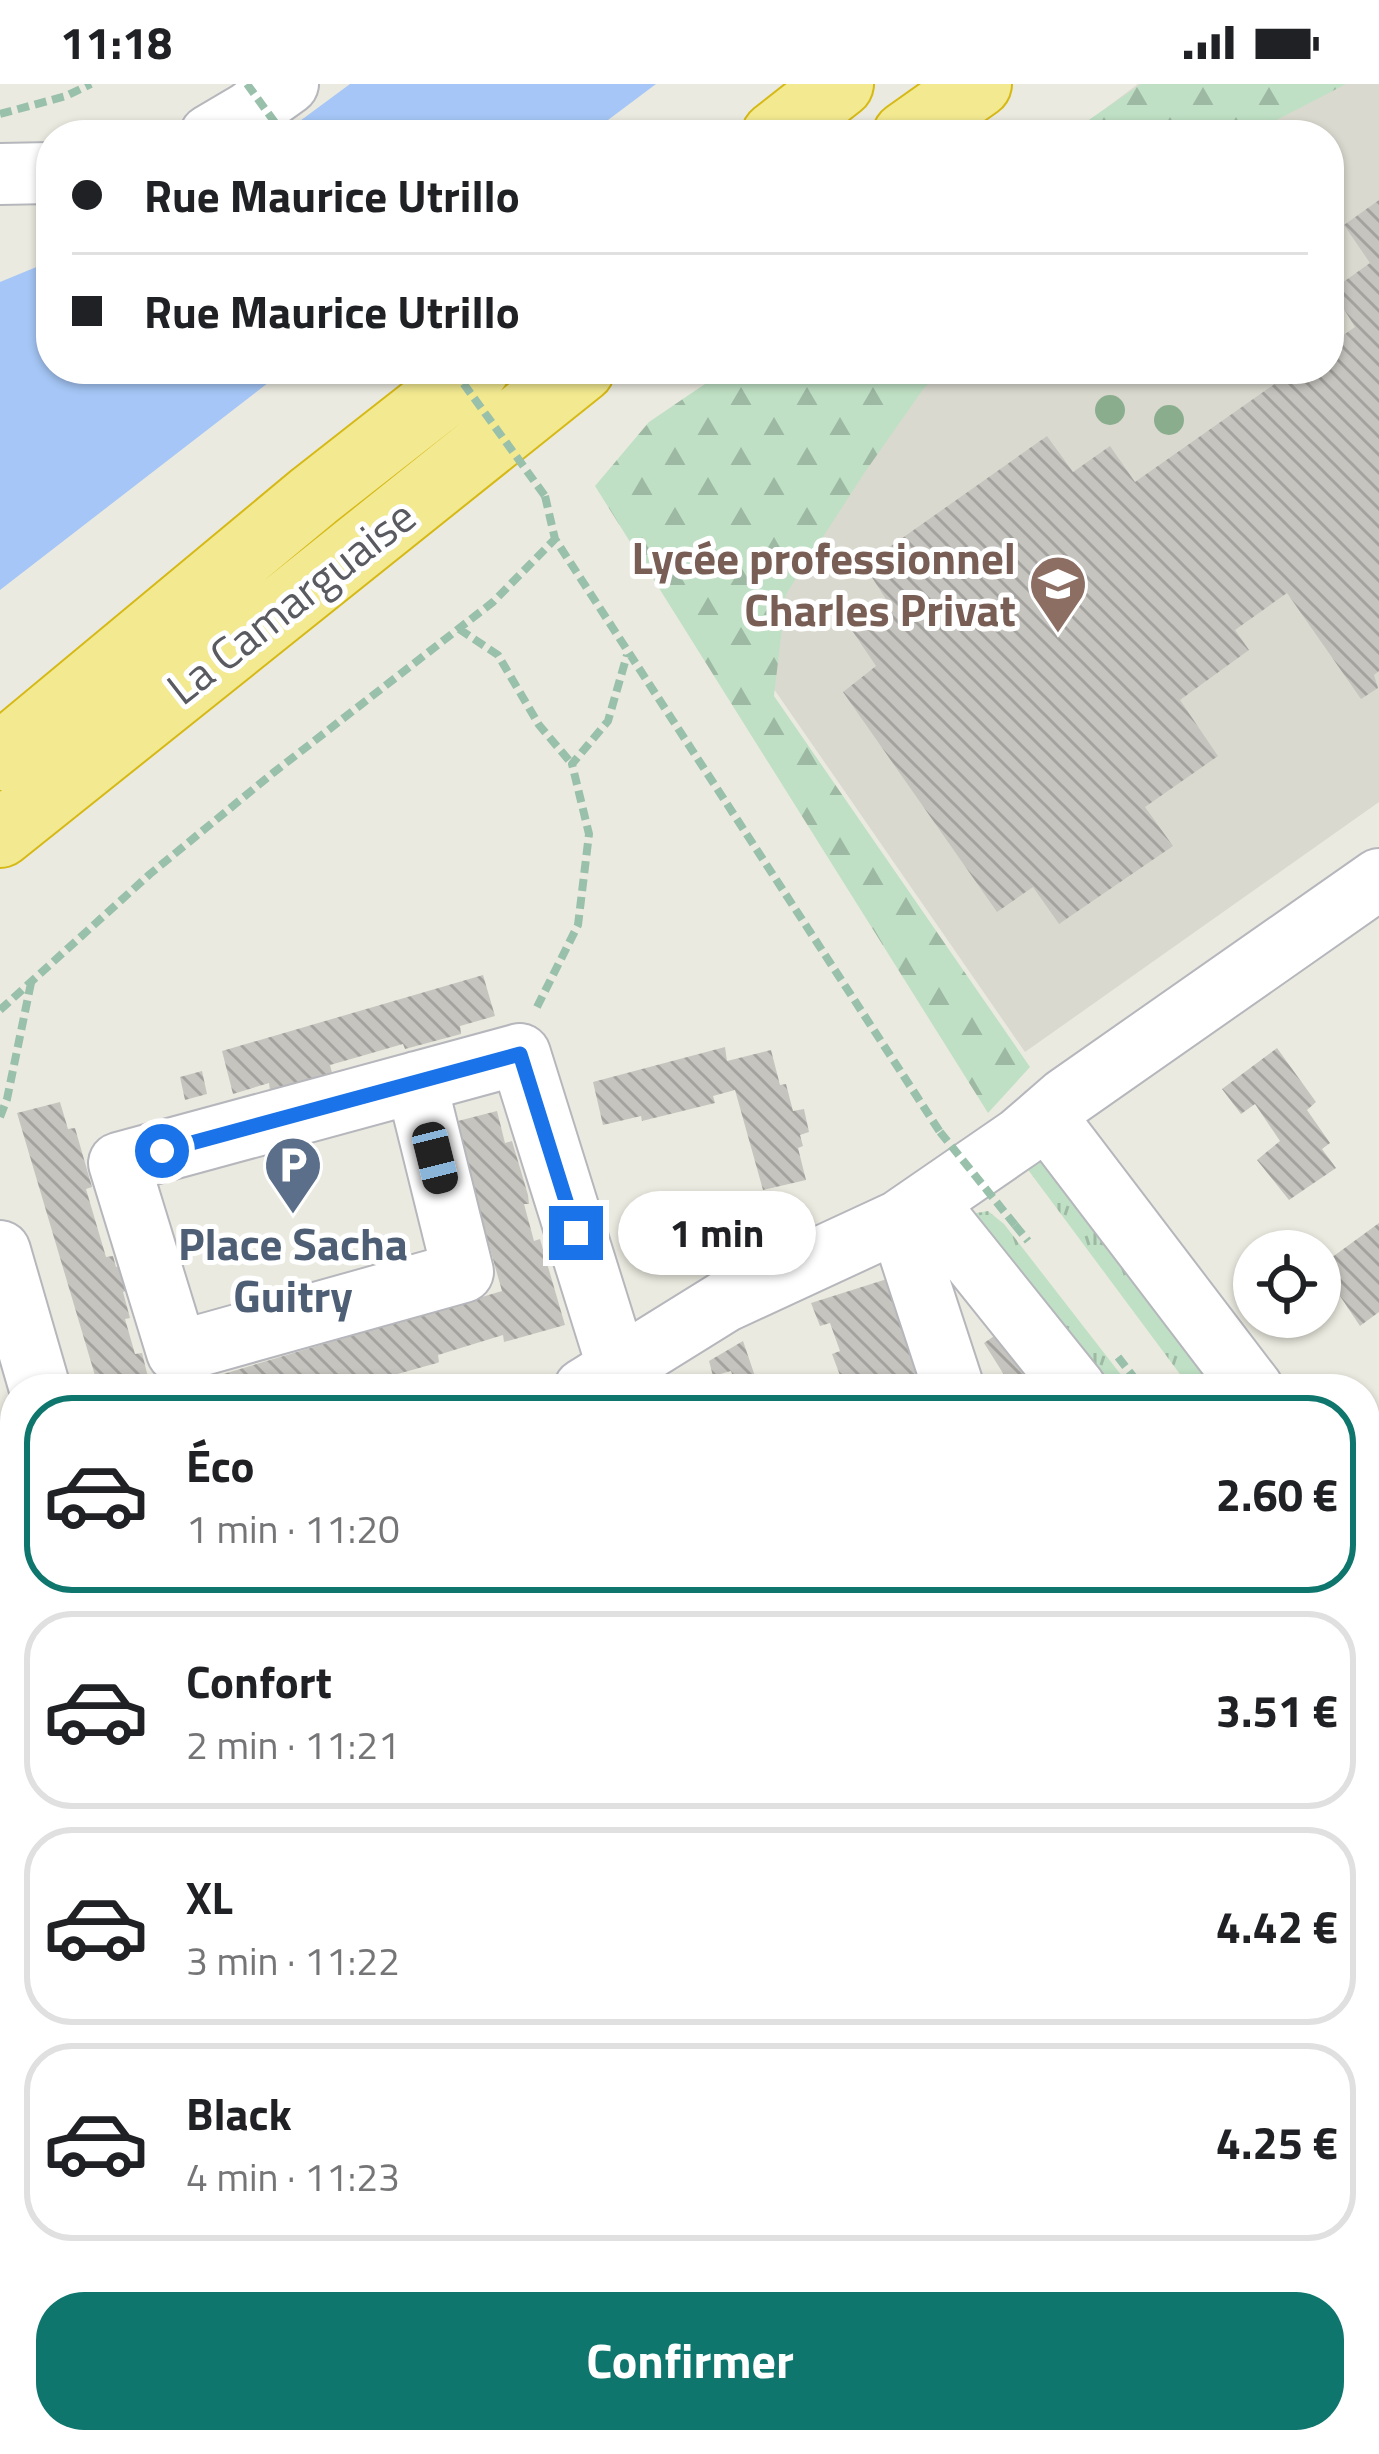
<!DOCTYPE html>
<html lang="fr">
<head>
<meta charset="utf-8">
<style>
	:root { --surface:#fff; --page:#f2f2f2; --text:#202124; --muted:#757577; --line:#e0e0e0; --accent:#0f766e }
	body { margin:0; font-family:"Titillium Web",sans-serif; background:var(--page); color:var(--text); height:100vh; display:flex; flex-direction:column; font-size:45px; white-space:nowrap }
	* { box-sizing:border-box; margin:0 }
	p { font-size:39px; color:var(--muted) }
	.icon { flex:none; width:66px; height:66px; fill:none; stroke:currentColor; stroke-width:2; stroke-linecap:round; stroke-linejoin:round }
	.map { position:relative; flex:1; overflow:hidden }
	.sheet { position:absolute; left:0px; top:1290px; width:1380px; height:1080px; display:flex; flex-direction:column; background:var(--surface); border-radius:48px 48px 0 0; box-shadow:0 3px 9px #0004 }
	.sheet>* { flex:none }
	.guide { position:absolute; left:36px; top:36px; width:1308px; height:264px; border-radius:48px; box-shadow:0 3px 9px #0004; display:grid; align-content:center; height:264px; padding:0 36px; background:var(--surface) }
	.fabs { position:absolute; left:1233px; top:1146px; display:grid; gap:24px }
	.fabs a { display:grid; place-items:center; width:108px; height:108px; border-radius:50%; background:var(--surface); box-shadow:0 3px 9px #0004; font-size:60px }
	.end { position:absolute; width:54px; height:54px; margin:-27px; border:15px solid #1a73e8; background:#fff; box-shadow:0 0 0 6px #fff }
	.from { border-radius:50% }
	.bubble { position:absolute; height:84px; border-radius:42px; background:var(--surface); box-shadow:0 3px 9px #0004; font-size:39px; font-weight:700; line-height:84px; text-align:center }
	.car { position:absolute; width:36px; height:72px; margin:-36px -18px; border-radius:15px; box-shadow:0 0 9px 3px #0007; background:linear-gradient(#222 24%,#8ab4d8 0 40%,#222 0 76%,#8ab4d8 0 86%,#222 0) }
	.guide b { display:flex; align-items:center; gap:42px; height:114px; font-size:45px }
	.guide b+b { border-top:3px solid var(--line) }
	.guide i { width:30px; height:30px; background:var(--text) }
	ul { padding:21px 0 0; list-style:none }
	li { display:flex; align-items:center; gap:36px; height:198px; margin:0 24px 18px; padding:0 12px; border:6px solid var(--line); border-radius:48px }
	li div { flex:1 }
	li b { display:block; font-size:45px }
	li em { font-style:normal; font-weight:700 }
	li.current { border-color:var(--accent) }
	li>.icon { width:108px; height:108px; stroke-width:1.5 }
	.cta { display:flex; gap:24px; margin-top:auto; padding:24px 36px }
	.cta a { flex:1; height:138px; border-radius:48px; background:var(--accent); color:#fff; font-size:48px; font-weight:700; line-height:138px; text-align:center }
	.status { display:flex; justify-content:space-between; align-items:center; height:84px; padding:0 60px; background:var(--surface); direction:ltr }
	.status svg { height:33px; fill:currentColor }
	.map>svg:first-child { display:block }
</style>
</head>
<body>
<div class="status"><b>11:18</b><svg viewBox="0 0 49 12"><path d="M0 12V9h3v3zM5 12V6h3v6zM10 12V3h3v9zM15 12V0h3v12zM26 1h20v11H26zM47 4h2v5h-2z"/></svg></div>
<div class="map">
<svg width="1379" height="2370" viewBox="0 0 1379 2370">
	<defs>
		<pattern id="grass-tufts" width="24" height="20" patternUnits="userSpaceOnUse" patternTransform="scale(3)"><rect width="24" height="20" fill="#bfe0c4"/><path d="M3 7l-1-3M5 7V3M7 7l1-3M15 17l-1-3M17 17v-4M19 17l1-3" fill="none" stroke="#9eb9a3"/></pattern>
		<pattern id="forest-firs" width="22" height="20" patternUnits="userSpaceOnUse" patternTransform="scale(3)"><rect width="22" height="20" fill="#bfe0c4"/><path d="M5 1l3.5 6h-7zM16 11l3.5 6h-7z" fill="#9eb9a3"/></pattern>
		<pattern id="building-back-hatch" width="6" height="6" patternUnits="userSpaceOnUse" patternTransform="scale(3)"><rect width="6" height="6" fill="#c6c4be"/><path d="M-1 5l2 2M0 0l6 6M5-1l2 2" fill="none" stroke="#a4a29e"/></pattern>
	</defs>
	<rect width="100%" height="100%" fill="#ebeae0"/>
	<path fill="#dad9cf" d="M1138,0H1379V718L1025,968L621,384L754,285H1329V51H1070Z"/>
	<path fill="url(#grass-tufts)" d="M1042,1069L1236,1305H1191L1023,1079Z
		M988,1127L1004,1140L1132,1305H1088L965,1131Z
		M1365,1587L1379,1600V1708L1365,1690Z"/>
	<path fill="url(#forest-firs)" d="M1141,0H1346L1248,51H1067Z
		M727,285H943L924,304L865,388L786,510L774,612L1030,983L988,1029L595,402L649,338Z"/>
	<path fill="#bfe0c4" d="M1379,2017V2370H51L50,2355H1365V2021Z"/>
	<path fill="#a5c6f6" d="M350,0H656L588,51H281Z
		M51,177V285H286L0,506V198Z"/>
	<path fill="url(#building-back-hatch)" d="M1379,116V587L1374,591L1378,604L1361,615L1287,509L1235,546L1249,566L1180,616L1218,672L1145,723L1173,762L1059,840L1033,803L997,828L843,608L876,582L851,545L889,520L864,481L1047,352L1073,388L1110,362L1135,398L1296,285H1329V261L1355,243L1332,206L1370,179L1344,141Z
		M483,891L495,932L460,942L461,950L405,965L403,960L365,971L330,981L332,989L270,1006L269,999L233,1010L222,967Z
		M725,963L727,977L771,966L780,1001L786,1000L793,1027L804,1025L809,1048L800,1051L803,1062L798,1064L806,1096L763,1106L735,1006L713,1012L715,1019L642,1037L641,1032L603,1041L593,998Z
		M1277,964L1316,1018L1307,1026L1330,1059L1322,1065L1336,1084L1289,1116L1257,1076L1280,1057L1255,1020L1241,1030L1222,1005Z
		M202,987L207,1010L185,1016L180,993Z
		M60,1018L68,1045L75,1044L92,1103L86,1105L106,1173L113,1172L116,1183L125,1181L132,1205L123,1208L130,1234L125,1235L135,1270L142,1269L151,1305H99L17,1029Z
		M497,1027L505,1059L512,1057L528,1111L529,1120H524L534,1157L540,1155L565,1241L504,1258L503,1251L438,1271L439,1278L437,1279L376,1296V1291L325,1305H173L502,1207L454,1038Z
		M1379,1139V1228L1360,1242L1320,1182Z
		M887,1195L923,1305H845L832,1270L840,1267L830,1239L820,1242L811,1219Z
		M1003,1246L1044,1290L1024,1305H1013L984,1259Z
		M743,1257L758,1301L760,1305H737L731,1287L713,1292L709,1277Z
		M15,1739V1824L0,1828V1743Z
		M15,1890V1931L0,1935V1893Z
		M1379,2018V2124L1365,2128V2022Z
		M367,2355H532L535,2370H297V2368Z
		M675,2355H868L871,2370H678Z
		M906,2355H1168L1171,2370H909Z"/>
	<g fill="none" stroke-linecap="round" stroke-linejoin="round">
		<g stroke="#b6b7bc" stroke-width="64">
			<path id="minor" d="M210,51L249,28L288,0
				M0,90L51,89
				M416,998L463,1188L177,1268L119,1079L520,970L618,1284
				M1045,1032L1253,1305
				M927,1119L1076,1305
				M899,1137L954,1305
				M0,1167L40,1305
				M584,1305L724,1218L899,1137L1021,1053L1066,1014L1379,795
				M1365,1439L1379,1453
				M0,1500L15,1498
				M1365,1737L1379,1754
				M1365,1972L1379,1967
				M0,2132L10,2171L15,2220
				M1365,2299L1379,2296
				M22,2355L23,2370
				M551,2355L554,2370
				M1179,2355L1181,2370"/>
		</g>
		<g stroke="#d6b915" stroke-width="70">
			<path id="highway" d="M775,51L840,0
				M906,51L978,0
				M0,673L314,412L476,285
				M0,750L581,285"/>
		</g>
		<path stroke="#99c0aa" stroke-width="8" stroke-dasharray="12 6" stroke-linecap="butt" d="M0,30L66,12L91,0
			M545,412L555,455L940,1048
			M459,545L498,571L539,641L572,680
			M537,923L578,841L589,750L572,680L608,637L627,571
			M0,926L150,790L273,689L493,518L555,455
			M0,1033L7,1015L31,899
			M1015,1141L1028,1157
			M1118,1273L1143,1305
			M1365,1576L1379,1582"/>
		<use href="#minor" stroke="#fff" stroke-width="60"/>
		<use href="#highway" stroke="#f2e990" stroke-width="66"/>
		<path stroke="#99c0aa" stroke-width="8" stroke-dasharray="12 6" stroke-linecap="butt" d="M247,0L284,51
			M453,285L545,412
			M940,1048L1015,1141"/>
	</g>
	<g fill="#8aae8d">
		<circle cx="1110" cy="326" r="15"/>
		<circle cx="1169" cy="336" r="15"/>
	</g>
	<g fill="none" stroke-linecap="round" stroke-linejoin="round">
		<path stroke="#1a73e8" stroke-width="15" d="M162,1067L520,970L576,1149"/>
	</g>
	<defs>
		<g id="school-pin" transform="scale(3)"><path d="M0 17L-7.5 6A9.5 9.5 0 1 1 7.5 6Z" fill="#8d6e63" stroke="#fff"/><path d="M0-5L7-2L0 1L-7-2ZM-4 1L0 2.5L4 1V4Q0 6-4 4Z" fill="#fff"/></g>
		<g id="parking-pin" transform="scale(3)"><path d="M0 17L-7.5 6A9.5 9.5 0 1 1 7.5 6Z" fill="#5c6f8a" stroke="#fff"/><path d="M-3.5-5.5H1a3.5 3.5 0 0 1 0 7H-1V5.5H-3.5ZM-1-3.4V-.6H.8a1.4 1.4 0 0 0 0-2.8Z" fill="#fff"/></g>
	</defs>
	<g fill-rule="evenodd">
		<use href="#school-pin" x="1058" y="500"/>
		<use href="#parking-pin" x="293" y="1081"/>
	</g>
	<g text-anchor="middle" stroke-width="10" stroke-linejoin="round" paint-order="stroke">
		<g font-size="45" font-weight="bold" fill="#785e54" stroke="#fff" text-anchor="end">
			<text x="1016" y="490">Lycée professionnel<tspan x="1016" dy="52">Charles Privat</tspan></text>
		</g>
		<g font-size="45" fill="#595b60" stroke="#fff">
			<text transform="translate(291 518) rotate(-38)" y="16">La Camarguaise</text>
		</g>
		<g font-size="45" font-weight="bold" fill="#4e5e75" stroke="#fff">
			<text x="293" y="1176">Place Sacha<tspan x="293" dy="52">Guitry</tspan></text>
		</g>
	</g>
</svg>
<div class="fabs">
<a><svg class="icon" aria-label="locate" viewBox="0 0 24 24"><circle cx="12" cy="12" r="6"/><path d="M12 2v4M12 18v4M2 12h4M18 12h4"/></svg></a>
</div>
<i class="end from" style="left:162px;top:1067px"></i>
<i class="end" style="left:576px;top:1149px"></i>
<div class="bubble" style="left:618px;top:1107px;width:198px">1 min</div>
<i class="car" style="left:435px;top:1074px;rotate:166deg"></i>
<div class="guide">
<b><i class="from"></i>Rue Maurice Utrillo</b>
<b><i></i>Rue Maurice Utrillo</b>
</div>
<section class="sheet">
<ul>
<li class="current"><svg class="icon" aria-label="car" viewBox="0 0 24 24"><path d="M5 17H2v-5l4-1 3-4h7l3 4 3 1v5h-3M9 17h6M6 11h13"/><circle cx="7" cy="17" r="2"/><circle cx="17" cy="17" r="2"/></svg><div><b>Éco</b><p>1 min · 11:20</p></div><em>2.60 €</em></li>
<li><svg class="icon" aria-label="car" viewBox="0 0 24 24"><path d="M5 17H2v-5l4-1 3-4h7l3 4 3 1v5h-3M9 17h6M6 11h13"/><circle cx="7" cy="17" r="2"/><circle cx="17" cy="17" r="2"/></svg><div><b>Confort</b><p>2 min · 11:21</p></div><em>3.51 €</em></li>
<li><svg class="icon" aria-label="car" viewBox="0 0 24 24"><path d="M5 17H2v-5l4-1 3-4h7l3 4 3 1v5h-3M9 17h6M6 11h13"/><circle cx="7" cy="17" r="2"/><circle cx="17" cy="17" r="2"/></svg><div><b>XL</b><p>3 min · 11:22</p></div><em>4.42 €</em></li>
<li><svg class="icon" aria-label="car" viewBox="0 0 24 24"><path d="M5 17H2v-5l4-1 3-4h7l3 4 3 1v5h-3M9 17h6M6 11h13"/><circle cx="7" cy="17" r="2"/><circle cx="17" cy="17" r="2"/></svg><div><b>Black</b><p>4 min · 11:23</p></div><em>4.25 €</em></li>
</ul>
<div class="cta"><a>Confirmer</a></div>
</section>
</div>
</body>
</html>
